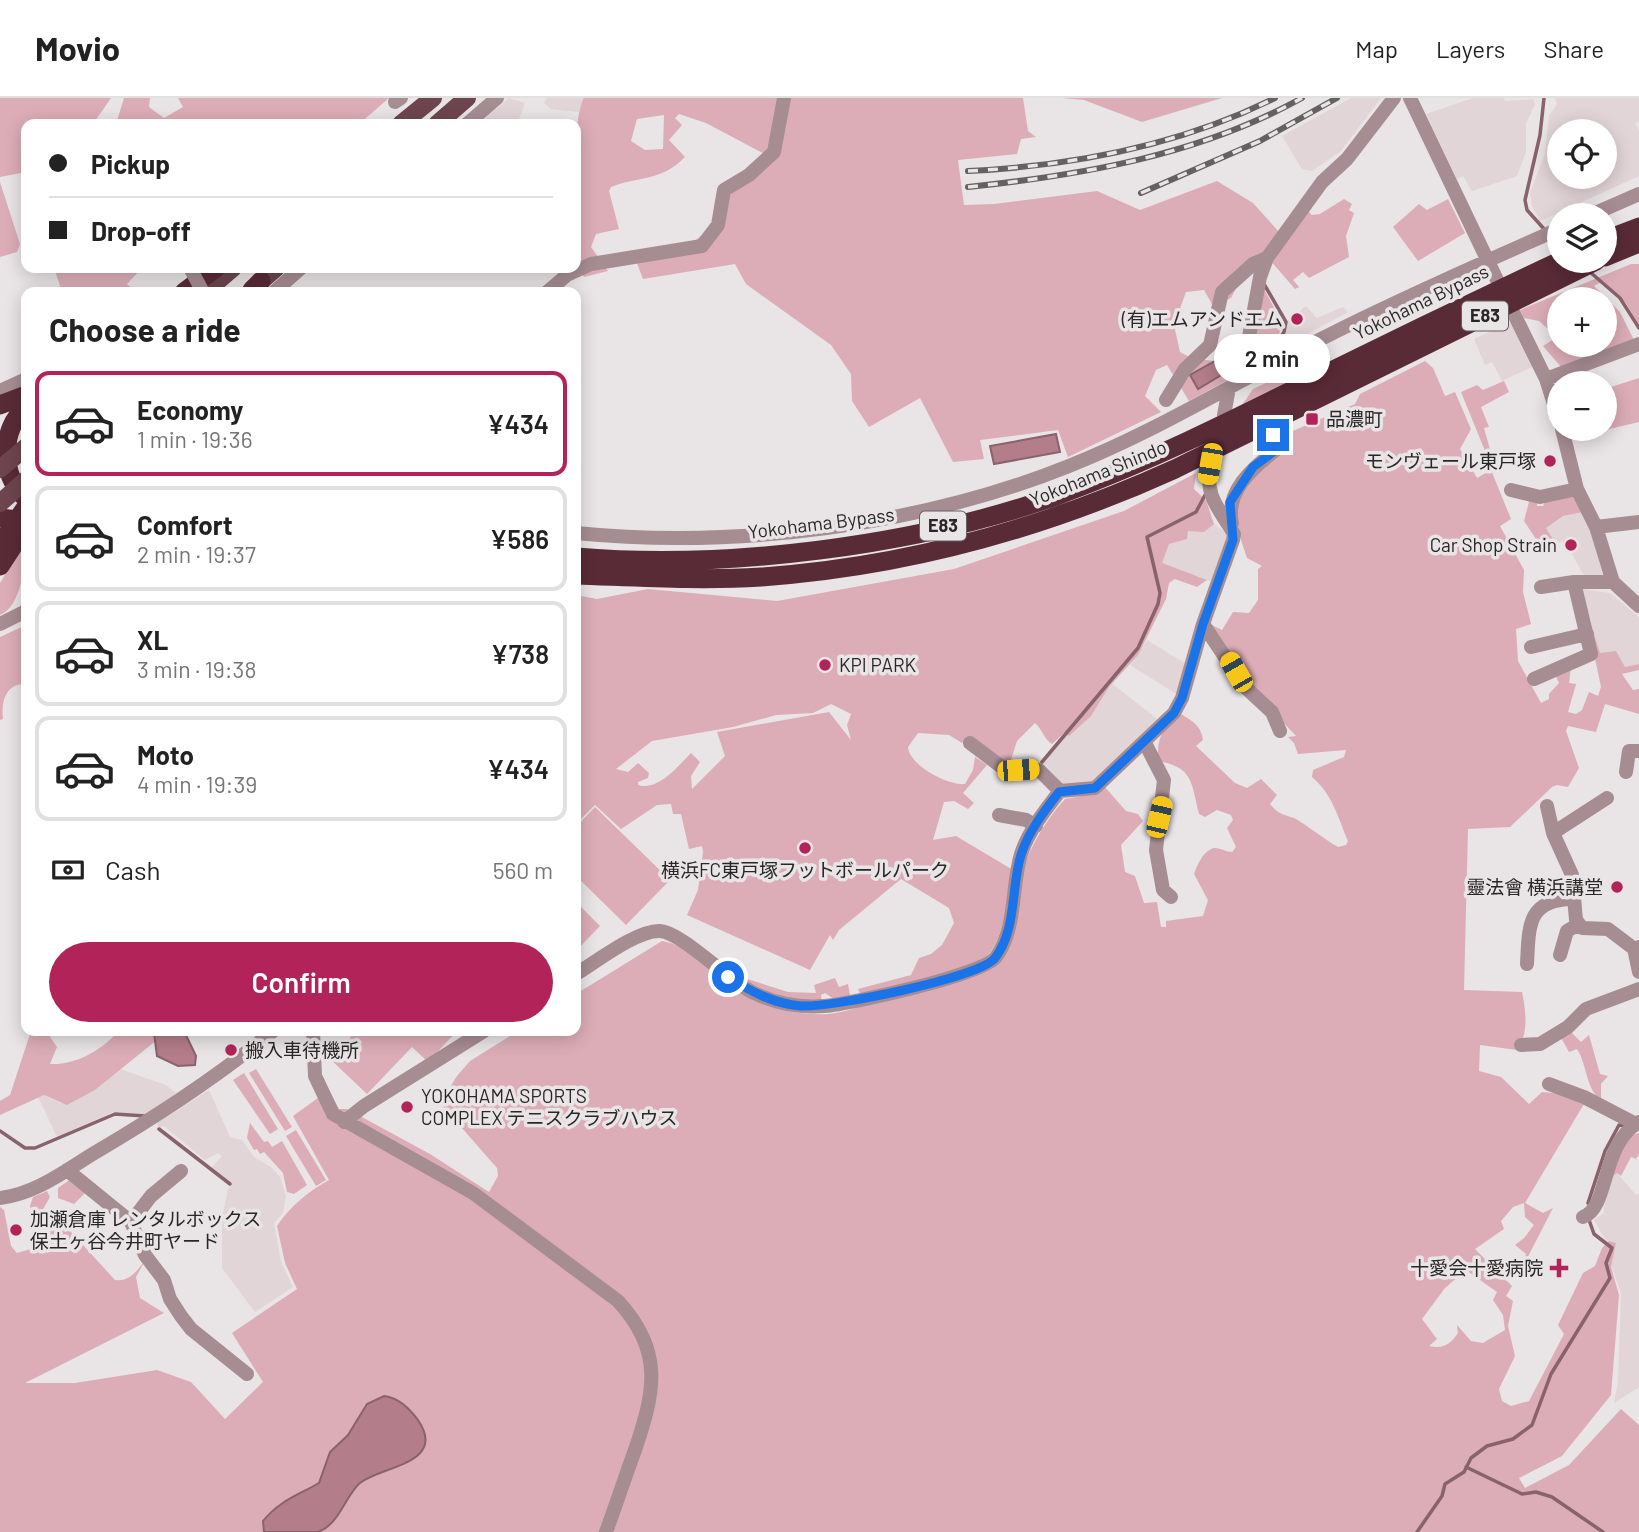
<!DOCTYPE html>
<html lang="en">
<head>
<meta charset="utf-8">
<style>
	:root { --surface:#fff; --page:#f2f2f2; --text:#222; --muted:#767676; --line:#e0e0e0; --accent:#b22459 }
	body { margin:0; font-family:Barlow,"Noto Sans JP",sans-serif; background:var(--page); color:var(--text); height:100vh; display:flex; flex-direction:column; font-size:26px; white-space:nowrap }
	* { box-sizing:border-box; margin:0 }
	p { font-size:23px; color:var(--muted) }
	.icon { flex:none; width:38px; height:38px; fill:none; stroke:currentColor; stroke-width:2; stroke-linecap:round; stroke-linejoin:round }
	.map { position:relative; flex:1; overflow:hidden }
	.drawer { position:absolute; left:21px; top:189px; width:560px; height:749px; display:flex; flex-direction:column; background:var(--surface); border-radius:14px; box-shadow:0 4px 18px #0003 }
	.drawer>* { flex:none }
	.guide { position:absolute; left:21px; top:21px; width:560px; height:154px; border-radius:14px; box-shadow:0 4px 18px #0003; display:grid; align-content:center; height:154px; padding:0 28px; background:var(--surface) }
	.controls { position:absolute; left:1547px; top:21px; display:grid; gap:14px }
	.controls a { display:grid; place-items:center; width:70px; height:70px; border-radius:50%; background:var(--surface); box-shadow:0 4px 18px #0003; font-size:35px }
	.end { position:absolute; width:32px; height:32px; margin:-16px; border:9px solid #1a73e8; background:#fff; box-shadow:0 0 0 4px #fff }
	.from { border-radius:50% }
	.bubble { position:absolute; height:49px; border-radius:24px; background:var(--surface); box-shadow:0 4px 18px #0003; font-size:23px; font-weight:600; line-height:49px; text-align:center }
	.car { position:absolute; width:21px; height:42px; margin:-21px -10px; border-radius:9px; box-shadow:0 0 5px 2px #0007; background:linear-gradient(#f5c518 24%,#345 0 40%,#f5c518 0 76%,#345 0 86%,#f5c518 0) }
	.guide b { display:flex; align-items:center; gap:24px; height:66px; font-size:26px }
	.guide b+b { border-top:2px solid var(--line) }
	.guide i { width:18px; height:18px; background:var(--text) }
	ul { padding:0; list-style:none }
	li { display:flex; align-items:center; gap:21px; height:105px; margin:0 14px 10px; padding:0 14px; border:4px solid var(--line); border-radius:14px }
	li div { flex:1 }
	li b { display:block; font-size:26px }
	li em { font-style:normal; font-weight:600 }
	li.on { border-color:var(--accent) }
	li>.icon { width:63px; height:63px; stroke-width:1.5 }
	h2 { padding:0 28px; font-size:32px; line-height:84px }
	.pay { display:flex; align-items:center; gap:18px; height:77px; padding:0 28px; font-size:26px }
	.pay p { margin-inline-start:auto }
	.button { display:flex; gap:14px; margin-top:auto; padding:14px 28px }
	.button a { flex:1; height:80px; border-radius:42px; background:var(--accent); color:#fff; font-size:28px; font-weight:600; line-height:80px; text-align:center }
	header { display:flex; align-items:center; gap:42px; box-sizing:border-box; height:98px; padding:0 35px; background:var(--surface); border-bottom:2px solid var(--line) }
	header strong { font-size:33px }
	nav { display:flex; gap:38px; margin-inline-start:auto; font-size:24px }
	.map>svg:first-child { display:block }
</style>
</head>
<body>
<header>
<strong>Movio</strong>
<nav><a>Map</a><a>Layers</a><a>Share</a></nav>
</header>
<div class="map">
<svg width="1639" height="1434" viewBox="0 0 1639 1434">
	<rect width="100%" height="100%" fill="#e9e4e5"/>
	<path fill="#e2d5d7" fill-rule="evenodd" d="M509,0L525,5L517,26H478Z
		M547,0H584L579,14L551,11L544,5Z
		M1351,0H1381L1341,53L1312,73L1302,71L1282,38Z
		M1473,0H1504L1505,3L1533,1L1535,6L1526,26V54L1517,78L1472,93L1463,78L1457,81L1426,16Z
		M1555,0H1639V24L1635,25L1639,33V78L1540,123L1532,108L1530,95L1545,56L1549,18L1557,6ZM1559,33H1605V79H1559Z
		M1306,208L1317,220L1343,209L1348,214L1274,254L1288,222Z
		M1511,224L1536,267L1502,283L1492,264L1485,267L1474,241Z
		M1583,414L1594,437L1607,477L1585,480L1571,454H1566L1563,443L1556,446L1546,429L1563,418Z
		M1212,424L1228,437L1213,484L1161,466L1169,446L1188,433Z
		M1583,491L1610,495L1639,519V566L1625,569L1600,555L1581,495Z
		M1147,542L1188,567L1178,597L1130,567Z
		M1110,584L1161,624L1099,683L1065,689L1043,664Z
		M120,971L166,987L176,995L150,1017L113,1014L57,1039L38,999L44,997L60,1005L95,992Z
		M209,992L230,1039L242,1042L254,1059L272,1070L280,1079L286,1098L283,1115L274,1125L281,1164L293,1189L255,1214L222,1170V1120L228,1091L232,1087L212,1069L222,1058L218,1055L205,1062L164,1028L159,1030L157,1025Z
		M1617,1075L1636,1097L1639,1095V1289L1614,1305L1618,1284L1621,1195L1610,1164L1613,1148L1605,1141L1594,1122L1603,1116L1609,1081Z"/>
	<path fill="#dcadb7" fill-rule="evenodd" d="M0,0H111L93,26H26V74L0,79Z
		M124,0H150L149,9L164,20L183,9L178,0H389L359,26H116Z
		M584,0H781L768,58L706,25L679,16L675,20L682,27L669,42L685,59C661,84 638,78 611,89L609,93L619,131L596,136L591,149L608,173L584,179L576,168C576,135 570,23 584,0ZM664,17L663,51L645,52L631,43L637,21Z
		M786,0H1023L1028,33L1036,39L1021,41L1017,56L958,62L964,107L994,106L1097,93L1140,112L1217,83L1253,105L1280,135L1255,176L1243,177L1231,200L1213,208L1204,192L1186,194L1174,227L1180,254L1191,260L1229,265L1237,277L1189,303L1167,267L1156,272L1145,298L1161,314L1068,359L1058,332L980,342L984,361L953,364L920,300L869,329L852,303L851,276L831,247L746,186L735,166L643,181L633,155L689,148L715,126L724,99L762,69Z
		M1062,0H1222L1142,24L1084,2Z
		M0,84L20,146L17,154L0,159Z
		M1344,101L1352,106L1349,112L1354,115L1346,138L1349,159L1309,180L1303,174L1293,182L1299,189L1295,191L1270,162L1306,111L1312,117L1320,116Z
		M1448,101L1465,135L1418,163L1393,129L1419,106L1427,112Z
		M1631,166H1639V227L1626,205L1603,183L1594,188L1620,214L1634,242L1562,270L1543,248L1557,239L1539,223L1524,220L1520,212ZM1559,201H1605V247H1559Z
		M54,170H142L127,186L136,194H62Z
		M1261,185L1282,225C1279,243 1269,254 1254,263Z
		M1325,258L1288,284L1240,310L1253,291Z
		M1425,263L1433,270L1445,298L1455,294L1471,331L1460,351L1477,380L1491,372L1511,421L1500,428L1524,472L1523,494L1531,526L1516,531L1518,563L1541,605L1549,601V596L1559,585L1554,574L1571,569L1569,585L1576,586L1568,614L1576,616L1582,612L1589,594L1598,598L1601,589L1588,527L1591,526L1600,555L1616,553L1625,569L1639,566V572L1622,576L1633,592L1639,591V616L1605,606L1596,634L1568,628L1566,633L1579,670L1568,689L1557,687L1552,689L1510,729L1468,731L1464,892L1522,894C1526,914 1529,935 1517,952L1480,947L1479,973L1501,979L1529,1006L1542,994L1562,996L1584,1006L1525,1105L1543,1115L1553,1110L1522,1170L1526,1156L1515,1147L1524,1140L1534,1127L1525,1119L1524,1105L1513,1109L1501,1123L1504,1131L1475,1151L1512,1188L1506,1198L1513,1203L1508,1228L1515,1258L1499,1291L1502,1303L1511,1308L1529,1303L1564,1236L1558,1227L1583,1175L1595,1168L1602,1150L1609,1143L1616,1145L1611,1169L1619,1197L1611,1297L1562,1358L1519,1380L1525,1390L1569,1367L1621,1311L1639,1327V1434H0V1109L4,1112L11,1148L17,1155L31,1151L37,1137L30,1108L33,1099L47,1093L50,1099L42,1113L62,1124L115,1182C130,1184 136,1173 145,1163L136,1179L140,1200L164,1215L25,1285H75L157,1272L191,1284L225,1321L263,1284L232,1235L297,1191L285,1165L277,1128C291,1107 308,1094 329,1082L293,1018L329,992L339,1011H347L430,1056L489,1094L498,1078L497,1070L440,1005L457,978L470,963L518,933H576V896L662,843C688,846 716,879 741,893C766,908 798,918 828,916C841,915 856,910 869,906C909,896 948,884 988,872C1008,813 1022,747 1065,701L1098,695L1104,688L1126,713L1138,716L1143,723L1121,747L1125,774L1135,778L1144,805L1157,804L1161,829H1166V823L1203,818L1208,802L1194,776C1197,767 1204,751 1215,750C1221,750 1226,754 1232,754L1236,749L1227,730L1233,722L1231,717L1217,712L1205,719L1199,716C1191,685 1194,670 1159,663C1155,640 1164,631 1178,614C1190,622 1201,626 1203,642L1196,648L1235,685L1247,690L1261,681L1277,697L1270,706C1278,716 1282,716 1294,720C1299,722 1329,744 1338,749L1346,747L1348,743C1338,720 1333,697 1312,679L1313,672L1344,659L1346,652L1298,656L1294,645L1288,639L1296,638L1258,597L1208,525L1222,532L1233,514L1249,515L1258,502V471L1262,468L1247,460L1237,430L1236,401L1279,339L1355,306L1360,296ZM1466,1172L1497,1194L1493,1202L1503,1217L1505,1232L1483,1245L1471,1243L1457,1227L1458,1235C1450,1247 1443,1251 1429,1248L1437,1241L1422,1221L1445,1190Z
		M1639,280V324L1567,341L1565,331H1605V291Z
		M1504,283L1509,294L1481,309L1489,329L1484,330L1495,369L1492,370L1461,294L1477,287L1483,292Z
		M1196,375L1194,391L1206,402L1214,426L1204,434L1188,433L1187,441L1169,446L1162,465L1207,482L1197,489L1175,481L1169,485L1166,501L1138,557L1109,589L1091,618L1069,638L1064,635L1052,646C1043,640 1043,632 1035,625L1017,643L1009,668L971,638L962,645L949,637L918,635L908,649C909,667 948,688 965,686L973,672L975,659L987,667L963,695L974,705L968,711L954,703L944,704L933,742L956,738L1013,772C1007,802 1006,845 980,865L861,898L858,891L911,877L919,860L931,856L942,847L954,825L949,810L901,781L839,832L833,842L830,837L810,872L687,817L698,792L703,754L702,748L689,751L681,716H673L671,706L657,707L621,731L595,707L576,726V497L597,501L648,491L777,503L954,471L1124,413ZM831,606L851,616L847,627L851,642L829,614L717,634L725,658L692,691L691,678L700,664L691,655C678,668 659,693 638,687V684L648,680L649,675L638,665L628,674L616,671L652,643L733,629L776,617L813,615Z
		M1575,394L1583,414L1563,418L1546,430L1556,446L1539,454L1540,447L1524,423L1530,400L1537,402V408H1543L1546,401Z
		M26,441C26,462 22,509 0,517V485Z
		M26,527V586C6,585 1,603 3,621L0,622V539Z
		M595,709L670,782L626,827L576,778V729Z
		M576,804L600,828L576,853Z
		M744,880L788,894L816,895L814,887L835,880L839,889L848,886L850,897L834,901L825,895L821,897L822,905H801L742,885Z
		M31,933L48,936L57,949L50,966C75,967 98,954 115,937L113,933H168L95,992L67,1007L44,997L0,1017V1003L10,997Z
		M356,933H457L428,964L412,949L367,996L330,961Z
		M1570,933L1581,944L1589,937L1600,976L1608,978L1601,986V1002C1586,992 1587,966 1577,951L1569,954L1560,938Z
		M256,971L292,1029L285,1033L249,975Z
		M244,975L278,1031L270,1036L233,982Z
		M250,1025L264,1044L268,1043L272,1049L282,1043L307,1087L294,1096L287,1094L283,1075L264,1054L260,1056L257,1051L254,1052L247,1040Z
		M296,1032L326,1082L316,1088L286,1038Z
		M1639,1035V1056L1636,1061L1631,1059L1621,1078L1617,1075L1609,1081L1613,1063L1632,1037Z
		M71,1081L87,1093L74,1106L58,1100V1090Z"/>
	<path fill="#b37d89" stroke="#89636c" stroke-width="2" d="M1215,263L1223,276L1198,291L1190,277Z
		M1056,336L1060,354L994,366L990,348Z
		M158,933H184L196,958L195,967L178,968L157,958L154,935Z
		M384,1298C399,1300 409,1310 418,1322C448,1366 381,1368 360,1385C345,1398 339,1427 318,1434C303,1434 280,1434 264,1434L263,1423C279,1403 298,1397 319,1385L330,1354L348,1337L367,1306Z"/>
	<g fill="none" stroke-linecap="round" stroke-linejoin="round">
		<path stroke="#89636c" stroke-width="3.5" d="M1544,0L1540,37L1525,102L1527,112L1545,132
			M1590,174L1620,200L1639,230
			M1264,186L1286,224L1284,234L1271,254
			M1042,664L1138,550L1158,506L1160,495L1147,439L1196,414L1205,397
			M159,1031L230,1086
			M0,1033L25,1050H35L115,1016L145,1018
			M1588,1105L1605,1053L1619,1027L1625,1028
			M1466,1369L1522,1396L1536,1394L1552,1399L1603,1434
			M1417,1434L1442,1398L1445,1386L1464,1374L1471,1360L1487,1348L1513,1341L1532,1327L1551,1276L1610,1180L1606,1165L1612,1150L1594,1136L1588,1119"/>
		<path stroke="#a68d92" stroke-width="14" d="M1410,0L1497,182
			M395,4L401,0
			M467,26L497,0
			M1591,117L1639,96
			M274,194L301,170
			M547,194L567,177L591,166L702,148L718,127L724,92L749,77L774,54L784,0
			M1513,214L1546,281L1559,322
			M1248,279L1245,261L1260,179L1267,160L1322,84L1347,61L1394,0
			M1546,281L1639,246
			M0,293L26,281
			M1166,302L1185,271L1210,247L1222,194L1253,166L1267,160
			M1224,317L1229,290
			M1562,331L1577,391L1596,429L1613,484L1639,508
			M1511,392L1540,399L1577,391
			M1232,425C1225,394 1252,370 1276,352L1273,337
			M1596,429L1639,424
			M576,435C736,451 920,428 1069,368C1160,332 1242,280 1329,237C1404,199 1482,165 1559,131
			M1541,489L1574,484
			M0,526L26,513
			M1203,526L1245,589L1272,614L1280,633
			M1531,549L1587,536
			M1534,581L1591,556L1574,484H1613
			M970,645L1007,673L1039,672L1060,693L1095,690L1174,615L1182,600L1203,526L1233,442L1234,436C1218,409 1205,399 1210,366
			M1145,645L1164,682L1156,752L1163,792L1171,799
			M1626,674L1629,653H1639
			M1547,708L1553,735L1572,777L1576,822L1582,830L1608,831L1637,853
			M999,717L1026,722L1036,728
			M1553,735L1607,700
			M1639,849L1635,855L1639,874
			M1560,857L1567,833L1579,826
			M1527,866C1529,828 1527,802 1572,801
			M576,876C596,864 637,832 660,833C681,834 728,882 752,894C774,905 799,910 824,908C850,906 983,877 996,859C1017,830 1011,789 1021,756C1028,734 1045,712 1060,693
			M313,933L315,978L333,1016L473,1095L618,1203C664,1253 655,1293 635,1352C625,1379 616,1407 606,1434
			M1521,947L1540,946L1568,929L1586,911L1639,891
			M1549,986L1584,999L1636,1026
			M344,1024L364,1008L484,933
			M67,1072L131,1124L145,1157L164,1182L170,1201L181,1218L191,1231L247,1276
			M0,1100C36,1096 66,1072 96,1054C159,1017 217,979 273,933
			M1583,1119C1610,1109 1600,1047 1639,1024
			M131,1124L151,1098L181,1073"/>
		<path stroke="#6e454e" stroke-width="18" d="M401,26L433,0
			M437,26L467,0
			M252,191L276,170
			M205,194L233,170"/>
		<path stroke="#592b37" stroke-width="19" d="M1605,142L1639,129
			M1605,159L1639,145
			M184,194L216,170
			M251,194L261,183
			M0,307L26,297
			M26,310C0,329 0,380 26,400
			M0,420L26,423
			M576,459C726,472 914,448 1056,398C1147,365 1231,323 1317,280C1398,240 1479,201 1560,163
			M0,468L26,428
			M576,477C637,479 700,483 761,479C904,469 1045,430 1175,371L1596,163"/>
		<g stroke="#636161" stroke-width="6">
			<path id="rail" d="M968,73C1072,68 1181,47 1275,0
				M968,89C1083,77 1199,57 1302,0
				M1141,95L1260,43L1337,0"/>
		</g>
		<use href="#rail" stroke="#e9e4e5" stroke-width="3.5" stroke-dasharray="10" stroke-linecap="butt"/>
		<path stroke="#a68d92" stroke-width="14" d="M190,170L203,194"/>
		<path stroke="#6e454e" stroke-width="18" d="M0,371L26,349
			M0,405L26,382"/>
		<path stroke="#592b37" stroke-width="19" d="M0,447L26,409"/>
	</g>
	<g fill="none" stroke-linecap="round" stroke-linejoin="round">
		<path stroke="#1a73e8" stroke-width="9" d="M728,879C750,893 774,906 801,908C830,910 979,880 995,860C1017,832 1011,788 1021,757C1028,734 1045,712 1059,694L1095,690L1174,615L1182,600L1203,526L1233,442L1230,404L1253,369L1276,352L1273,337"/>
	</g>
	<g fill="#b22459" stroke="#e9e4e5" stroke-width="2.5">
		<circle cx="1297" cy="221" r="7"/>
		<rect x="1305" y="314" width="14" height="14" rx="3.5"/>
		<circle cx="1550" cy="363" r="7"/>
		<circle cx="1571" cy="447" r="7"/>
		<circle cx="825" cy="567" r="7"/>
		<circle cx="805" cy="750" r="7"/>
		<circle cx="1617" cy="789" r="7"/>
		<circle cx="231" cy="952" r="7"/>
		<circle cx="407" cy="1009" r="7"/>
		<circle cx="16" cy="1132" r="7"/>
		<path d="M1555.5 1159.5h7v7h7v7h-7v7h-7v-7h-7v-7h7z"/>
	</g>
	<g text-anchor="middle" stroke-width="7" stroke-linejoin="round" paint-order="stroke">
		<g fill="#e9e4e5" stroke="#626060" stroke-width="2">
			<rect x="1462" y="203.5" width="46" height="29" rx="5"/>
			<rect x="920" y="413.5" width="46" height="29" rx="5"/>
		</g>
		<g font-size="18" font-weight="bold" fill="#282727">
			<text x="1485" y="224">E83</text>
			<text x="943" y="434">E83</text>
		</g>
		<g font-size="19" fill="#282727" stroke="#e9e4e5">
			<text transform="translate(1421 204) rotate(-26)" y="7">Yokohama Bypass</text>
			<text transform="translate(1098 375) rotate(-22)" y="7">Yokohama Shindo</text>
			<text transform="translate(821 425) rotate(-7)" y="7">Yokohama Bypass</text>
		</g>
		<g font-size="19" fill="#282727" stroke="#e9e4e5" text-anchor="end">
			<text x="1283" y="228">(有)エムアンドエム</text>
			<text x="1326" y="328" text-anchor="start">品濃町</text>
			<text x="1536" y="370">モンヴェール東戸塚</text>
			<text x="1557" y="454">Car Shop Strain</text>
			<text x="839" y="574" text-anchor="start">KPI PARK</text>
			<text x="805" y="779" text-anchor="middle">横浜FC東戸塚フットボールパーク</text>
			<text x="1603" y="796">靈法會 横浜講堂</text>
			<text x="245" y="959" text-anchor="start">搬入車待機所</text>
			<text x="421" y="1005" text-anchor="start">YOKOHAMA SPORTS<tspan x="421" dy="22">COMPLEX テニスクラブハウス</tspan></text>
			<text x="30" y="1128" text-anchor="start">加瀬倉庫 レンタルボックス<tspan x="30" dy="22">保土ヶ谷今井町ヤード</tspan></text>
			<text x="1543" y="1177">十愛会十愛病院</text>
		</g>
	</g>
</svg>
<div class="controls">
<a><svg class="icon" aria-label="locate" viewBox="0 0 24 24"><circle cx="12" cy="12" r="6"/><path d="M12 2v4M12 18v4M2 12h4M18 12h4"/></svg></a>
<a><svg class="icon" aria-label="layers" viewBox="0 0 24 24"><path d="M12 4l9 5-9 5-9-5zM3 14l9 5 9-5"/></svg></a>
<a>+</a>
<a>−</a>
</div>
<i class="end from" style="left:728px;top:879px"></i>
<i class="end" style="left:1273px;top:337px"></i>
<div class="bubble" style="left:1214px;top:236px;width:116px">2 min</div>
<i class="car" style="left:1210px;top:366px;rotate:190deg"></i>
<i class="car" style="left:1236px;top:574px;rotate:330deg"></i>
<i class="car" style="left:1018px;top:672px;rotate:86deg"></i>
<i class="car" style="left:1159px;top:719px;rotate:13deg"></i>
<div class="guide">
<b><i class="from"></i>Pickup</b>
<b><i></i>Drop-off</b>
</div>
<section class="drawer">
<h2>Choose a ride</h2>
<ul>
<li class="on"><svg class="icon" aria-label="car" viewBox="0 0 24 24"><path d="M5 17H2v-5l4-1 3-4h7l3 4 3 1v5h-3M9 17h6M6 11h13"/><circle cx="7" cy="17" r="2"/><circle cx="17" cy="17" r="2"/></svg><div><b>Economy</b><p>1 min · 19:36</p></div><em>¥434</em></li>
<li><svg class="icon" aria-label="car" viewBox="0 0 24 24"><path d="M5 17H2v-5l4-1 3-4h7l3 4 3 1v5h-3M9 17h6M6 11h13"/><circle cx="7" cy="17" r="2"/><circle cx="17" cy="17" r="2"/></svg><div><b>Comfort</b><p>2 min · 19:37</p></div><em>¥586</em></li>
<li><svg class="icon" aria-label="car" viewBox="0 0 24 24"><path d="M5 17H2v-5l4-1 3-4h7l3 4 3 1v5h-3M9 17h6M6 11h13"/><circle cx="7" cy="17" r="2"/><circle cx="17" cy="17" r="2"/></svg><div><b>XL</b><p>3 min · 19:38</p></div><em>¥738</em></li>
<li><svg class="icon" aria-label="car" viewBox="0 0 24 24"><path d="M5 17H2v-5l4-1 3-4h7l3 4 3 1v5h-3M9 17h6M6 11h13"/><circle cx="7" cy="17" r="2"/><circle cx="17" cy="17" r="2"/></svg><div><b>Moto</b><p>4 min · 19:39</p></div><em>¥434</em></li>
</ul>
<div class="pay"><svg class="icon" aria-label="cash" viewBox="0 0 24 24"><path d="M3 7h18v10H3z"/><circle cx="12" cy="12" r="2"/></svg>Cash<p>560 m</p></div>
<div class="button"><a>Confirm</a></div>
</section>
</div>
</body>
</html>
